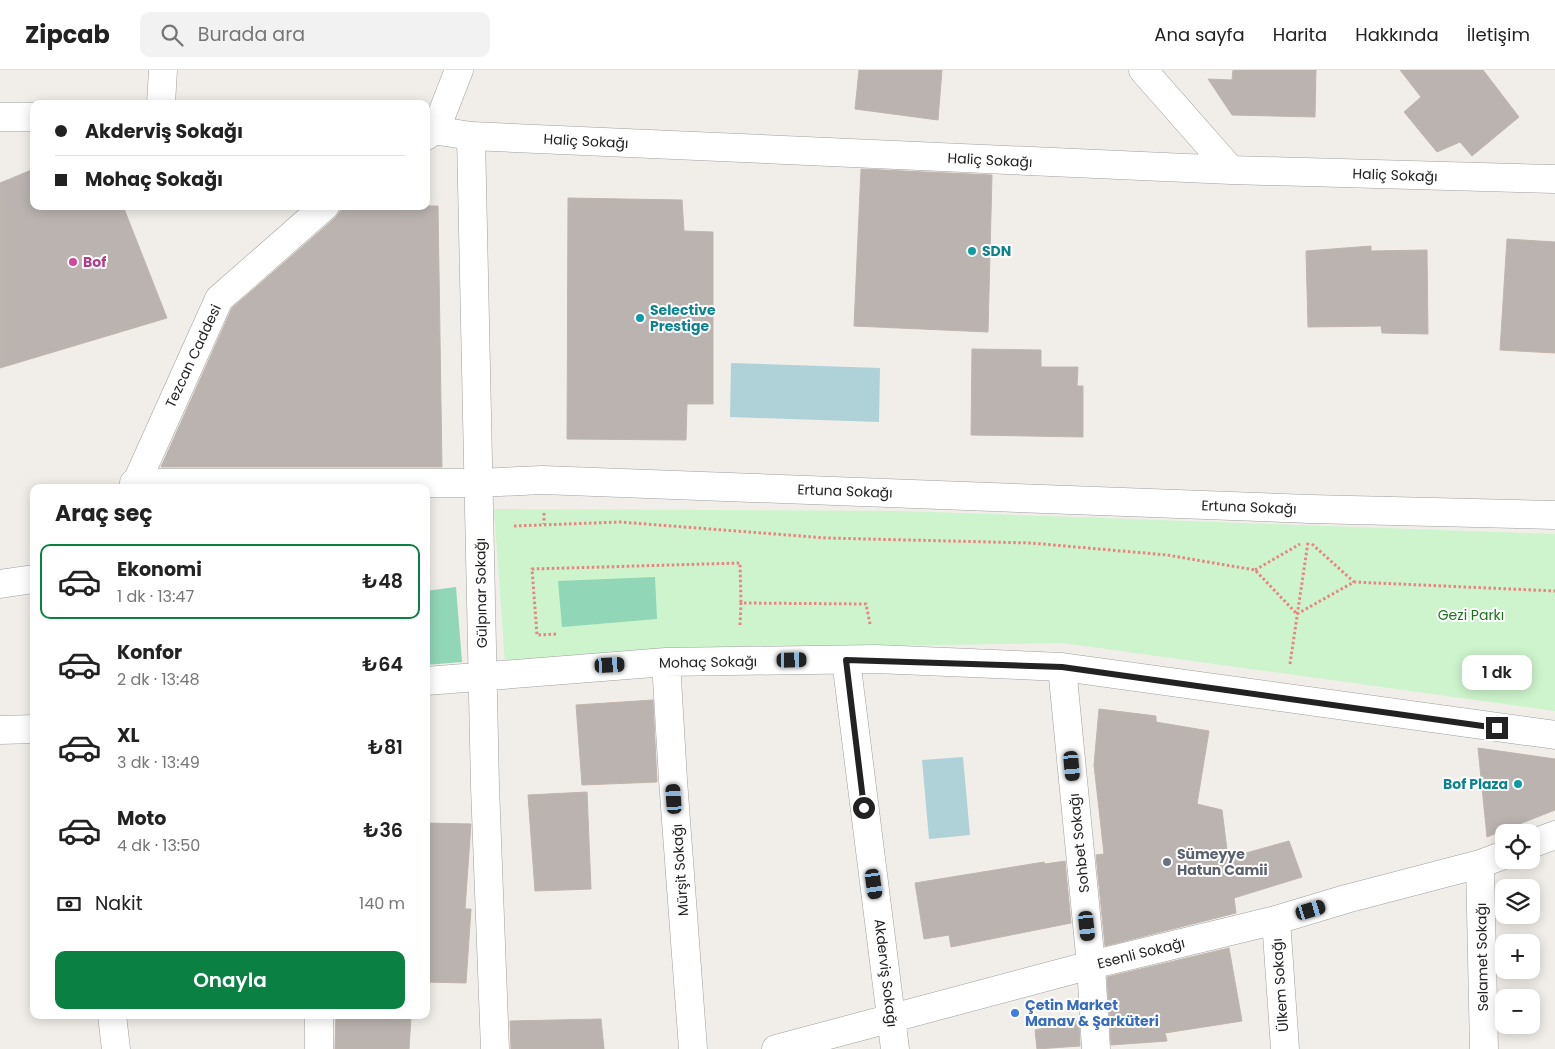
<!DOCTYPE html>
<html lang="tr">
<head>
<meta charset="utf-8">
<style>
	:root { --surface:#fff; --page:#f2f2f2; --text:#222; --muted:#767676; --line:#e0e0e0; --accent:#0b8043 }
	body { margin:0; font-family:Poppins,sans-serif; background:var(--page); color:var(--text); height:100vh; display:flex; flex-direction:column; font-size:19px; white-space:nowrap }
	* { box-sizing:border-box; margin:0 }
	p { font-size:16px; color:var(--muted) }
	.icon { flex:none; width:28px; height:28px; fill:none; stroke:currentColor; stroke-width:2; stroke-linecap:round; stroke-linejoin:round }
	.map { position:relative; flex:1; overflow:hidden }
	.panel { position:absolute; left:30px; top:414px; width:400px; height:535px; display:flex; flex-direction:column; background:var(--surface); border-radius:10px; box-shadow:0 2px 12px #0003 }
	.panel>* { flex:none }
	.guide { position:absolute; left:30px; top:30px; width:400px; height:110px; border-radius:10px; box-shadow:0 2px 12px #0003; display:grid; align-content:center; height:110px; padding:0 25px; background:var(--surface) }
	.buttons { position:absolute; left:1495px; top:754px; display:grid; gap:10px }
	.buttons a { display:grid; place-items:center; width:45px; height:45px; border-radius:10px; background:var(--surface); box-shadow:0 2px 12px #0003; font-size:25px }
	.end { position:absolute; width:22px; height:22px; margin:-11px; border:6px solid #222; background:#fff; box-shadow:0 0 0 2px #fff }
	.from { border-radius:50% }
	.bubble { position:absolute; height:35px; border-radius:10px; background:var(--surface); box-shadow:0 2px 12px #0003; font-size:16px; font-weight:600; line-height:35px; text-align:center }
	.car { position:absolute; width:15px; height:30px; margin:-15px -8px; border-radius:6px; box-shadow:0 0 4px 1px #0007; background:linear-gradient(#222 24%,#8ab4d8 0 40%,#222 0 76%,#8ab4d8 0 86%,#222 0) }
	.guide b { display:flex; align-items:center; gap:18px; height:48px; font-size:19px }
	.guide b+b { border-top:1px solid var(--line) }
	.guide i { width:12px; height:12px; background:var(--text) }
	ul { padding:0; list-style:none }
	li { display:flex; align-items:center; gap:15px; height:75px; margin:0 10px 8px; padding:0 15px; border:2px solid transparent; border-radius:10px }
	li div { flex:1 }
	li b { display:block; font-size:19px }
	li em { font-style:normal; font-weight:600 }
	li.on { border-color:var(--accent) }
	li>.icon { width:45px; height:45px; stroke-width:1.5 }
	h2 { padding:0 25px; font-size:22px; line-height:60px }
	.pay { display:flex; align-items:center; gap:12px; height:55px; padding:0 25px; font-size:19px }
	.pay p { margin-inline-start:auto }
	.button { display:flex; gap:10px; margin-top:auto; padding:10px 25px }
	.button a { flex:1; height:58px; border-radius:10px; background:var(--accent); color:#fff; font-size:20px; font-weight:600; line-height:58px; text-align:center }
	header { display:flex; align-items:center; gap:30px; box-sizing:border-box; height:70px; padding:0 25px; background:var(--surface); border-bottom:1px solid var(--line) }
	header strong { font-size:24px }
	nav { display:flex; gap:28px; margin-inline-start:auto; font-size:18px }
	.search { width:350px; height:45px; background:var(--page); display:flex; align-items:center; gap:12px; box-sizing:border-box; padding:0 18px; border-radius:10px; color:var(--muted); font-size:19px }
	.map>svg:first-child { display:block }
</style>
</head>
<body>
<header>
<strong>Zipcab</strong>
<div class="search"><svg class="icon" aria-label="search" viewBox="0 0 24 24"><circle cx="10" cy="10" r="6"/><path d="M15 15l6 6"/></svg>Burada ara</div>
<nav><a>Ana sayfa</a><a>Harita</a><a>Hakkında</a><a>İletişim</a></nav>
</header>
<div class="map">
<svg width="1555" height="979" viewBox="0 0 1555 979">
	<rect width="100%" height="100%" fill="#f1eee9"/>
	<path fill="#cdf4cd" d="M494,439L902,441L1555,464V641L1063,573L878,576L505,593Z"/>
	<path fill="#91d6b7" d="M655,507L657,549L562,557L558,511Z
		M456,517L462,592L426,595V521Z"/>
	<path fill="#afd2d9" d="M731,293L880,298L879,352L730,347Z
		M963,687L970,765L929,769L922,690Z"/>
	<path fill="#bab3af" stroke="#c1b5ad" d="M859,0H942L938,50L855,39Z
		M1233,0H1316L1315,47L1232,45L1208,9L1232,10Z
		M1400,0H1483L1519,47L1472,86L1460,72L1437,82L1404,42L1421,27Z
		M34,99V136H123L167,248L0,298V113Z
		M861,99L992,105L988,262L854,256Z
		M568,128L682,130L684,161L713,162V334H687L686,370L567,369Z
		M344,136H438L442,397H161L232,238L335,148Z
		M1507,169L1555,172V283L1500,280Z
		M1371,176V181L1427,180L1428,264L1382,263L1381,256L1308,257L1306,181Z
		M972,279L1041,280V297H1078L1077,316H1083V367L971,365Z
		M653,630L657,712L582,715L576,635Z
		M1099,639L1156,646V652L1209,661L1197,734L1222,740L1228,788L1289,771L1302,807L1234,828L1236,843L1105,876L1096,785L1104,784L1094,695Z
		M1478,678L1555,689V740L1487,767Z
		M587,722L591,819L535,821L528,725Z
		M426,753L471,754L465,839H471L466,913L426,912Z
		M1065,791L1071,853L951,877L949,865L924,869L915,813L1044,792L1045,794Z
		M1229,878L1242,951L1165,963L1167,971L1111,975L1107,907Z
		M336,945L411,947L409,979H335Z
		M601,949L604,979H511L510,951Z
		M1079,951L1080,976L1037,979L1035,960Z"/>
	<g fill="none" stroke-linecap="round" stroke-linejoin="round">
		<g stroke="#9f9f9f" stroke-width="29">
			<path id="street" d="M1143,0L1231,100
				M161,34L163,0
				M0,47H34
				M426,59L471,66L1231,100L1555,109
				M426,66L436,59L459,0
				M471,66L485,717L495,979
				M134,413H479L542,410L1310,439L1555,445
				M134,418L219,229L325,136
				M0,514L34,509
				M846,590L895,979
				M666,592L673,710L693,979
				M1062,597L1091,895L1096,979
				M426,611L666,592L876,589L1062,597L1555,665
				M0,660L34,659
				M1531,774L1555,765
				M1480,794L1484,979
				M1276,850L1285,979
				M112,945L116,979
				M319,979V945
				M776,979L1091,895L1276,850L1346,829L1480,794L1504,785"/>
		</g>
		<path stroke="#ea8481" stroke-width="3" stroke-dasharray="2.5 2.5" stroke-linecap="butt" d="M544,443V454
			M514,456L620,452L826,468L1031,473L1167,485L1255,500L1297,544
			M1312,474L1354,512
			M1255,500L1300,474
			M1297,544L1354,512L1555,521
			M740,555L741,533L866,534L870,554
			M556,564L537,565L532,499L740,493L741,533
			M1290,594L1308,472"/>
		<use href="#street" stroke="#fff" stroke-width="28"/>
	</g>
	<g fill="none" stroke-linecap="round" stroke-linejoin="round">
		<path stroke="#222" stroke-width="6" d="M864,738L846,590L1062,597L1497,658"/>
	</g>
	<g fill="#0f9aa8" stroke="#fff" stroke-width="2">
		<circle cx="972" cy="181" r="5"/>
		<circle cx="640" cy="248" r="5"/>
		<circle cx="1518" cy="714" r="5"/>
	</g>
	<circle fill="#d1479c" stroke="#fff" stroke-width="2" cx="73" cy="192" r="5"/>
	<circle fill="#6b7280" stroke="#fff" stroke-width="2" cx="1167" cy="792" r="5"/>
	<circle fill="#3f7fe0" stroke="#fff" stroke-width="2" cx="1015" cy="943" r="5"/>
	<g text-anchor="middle" stroke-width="4" stroke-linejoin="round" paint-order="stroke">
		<g font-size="14" fill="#222" stroke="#fff">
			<text transform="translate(586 71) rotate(3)" y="5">Haliç Sokağı</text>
			<text transform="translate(990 90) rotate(3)" y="5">Haliç Sokağı</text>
			<text transform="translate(1395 105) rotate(2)" y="5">Haliç Sokağı</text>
			<text transform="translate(193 286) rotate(-65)" y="5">Tezcan Caddesi</text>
			<text transform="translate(845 421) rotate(2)" y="5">Ertuna Sokağı</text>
			<text transform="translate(1249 437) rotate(2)" y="5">Ertuna Sokağı</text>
			<text transform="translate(481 523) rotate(-91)" y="5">Gülpınar Sokağı</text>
			<text transform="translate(708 592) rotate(-1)" y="5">Mohaç Sokağı</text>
			<text transform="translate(1079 773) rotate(-96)" y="5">Sohbet Sokağı</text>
			<text transform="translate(680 800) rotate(-94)" y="5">Mürşit Sokağı</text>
			<text transform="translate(1141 883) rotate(-14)" y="5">Esenli Sokağı</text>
			<text transform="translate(1482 887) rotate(-91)" y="5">Selamet Sokağı</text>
			<text transform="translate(886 903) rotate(83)" y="5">Akderviş Sokağı</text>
			<text transform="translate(1280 915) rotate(-94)" y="5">Ülkem Sokağı</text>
		</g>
		<g font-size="14" font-weight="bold" fill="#0d838f" stroke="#fff" text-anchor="start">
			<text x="982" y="186">SDN</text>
			<text x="650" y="245">Selective<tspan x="650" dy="16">Prestige</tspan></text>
			<text x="1508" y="719" text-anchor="end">Bof Plaza</text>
		</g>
		<g font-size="14" font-weight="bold" fill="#b23c85" stroke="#fff" text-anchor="start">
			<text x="83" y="197">Bof</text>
		</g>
		<g font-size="14" fill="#1a751b" stroke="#fff">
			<text x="1471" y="550">Gezi Parkı</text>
		</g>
		<g font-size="14" font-weight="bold" fill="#5b616d" stroke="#fff" text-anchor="start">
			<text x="1177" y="789">Sümeyye<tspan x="1177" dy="16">Hatun Camii</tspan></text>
		</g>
		<g font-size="14" font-weight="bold" fill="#366cbe" stroke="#fff" text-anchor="start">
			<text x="1025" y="940">Çetin Market<tspan x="1025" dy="16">Manav &amp; Şarküteri</tspan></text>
		</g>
	</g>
</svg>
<div class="buttons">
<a><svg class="icon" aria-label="locate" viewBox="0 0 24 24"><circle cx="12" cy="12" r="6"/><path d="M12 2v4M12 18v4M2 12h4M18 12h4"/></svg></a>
<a><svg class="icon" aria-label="layers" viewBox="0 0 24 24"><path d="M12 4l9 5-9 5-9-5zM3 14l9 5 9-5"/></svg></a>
<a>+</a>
<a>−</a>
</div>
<i class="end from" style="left:864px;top:738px"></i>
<i class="end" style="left:1497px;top:658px"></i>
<div class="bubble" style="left:1462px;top:585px;width:70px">1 dk</div>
<i class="car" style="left:792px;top:590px;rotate:89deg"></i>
<i class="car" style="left:610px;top:595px;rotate:87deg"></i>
<i class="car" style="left:1072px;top:696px;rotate:175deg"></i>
<i class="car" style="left:674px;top:729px;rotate:356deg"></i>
<i class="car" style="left:874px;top:814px;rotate:172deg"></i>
<i class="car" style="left:1311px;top:840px;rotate:73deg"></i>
<i class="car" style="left:1087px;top:856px;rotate:174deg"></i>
<div class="guide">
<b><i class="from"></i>Akderviş Sokağı</b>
<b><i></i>Mohaç Sokağı</b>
</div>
<section class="panel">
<h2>Araç seç</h2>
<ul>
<li class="on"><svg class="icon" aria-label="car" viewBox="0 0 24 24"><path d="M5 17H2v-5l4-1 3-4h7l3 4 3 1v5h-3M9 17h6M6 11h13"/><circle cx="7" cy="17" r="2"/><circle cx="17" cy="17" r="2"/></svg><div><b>Ekonomi</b><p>1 dk · 13:47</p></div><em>₺48</em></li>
<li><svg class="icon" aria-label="car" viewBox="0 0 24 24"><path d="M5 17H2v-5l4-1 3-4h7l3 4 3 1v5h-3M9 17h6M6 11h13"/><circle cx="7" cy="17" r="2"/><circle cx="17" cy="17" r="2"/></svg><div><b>Konfor</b><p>2 dk · 13:48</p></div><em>₺64</em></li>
<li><svg class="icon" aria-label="car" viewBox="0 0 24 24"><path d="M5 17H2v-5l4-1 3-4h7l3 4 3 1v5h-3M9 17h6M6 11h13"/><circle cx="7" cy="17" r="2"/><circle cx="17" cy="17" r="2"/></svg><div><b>XL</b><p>3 dk · 13:49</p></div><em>₺81</em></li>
<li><svg class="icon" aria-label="car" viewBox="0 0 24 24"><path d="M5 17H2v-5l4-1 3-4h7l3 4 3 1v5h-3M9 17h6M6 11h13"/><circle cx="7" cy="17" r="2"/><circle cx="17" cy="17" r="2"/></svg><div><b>Moto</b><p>4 dk · 13:50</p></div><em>₺36</em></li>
</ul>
<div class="pay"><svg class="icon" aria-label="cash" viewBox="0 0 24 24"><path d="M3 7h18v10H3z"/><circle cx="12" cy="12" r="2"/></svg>Nakit<p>140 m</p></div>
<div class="button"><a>Onayla</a></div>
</section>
</div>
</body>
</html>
